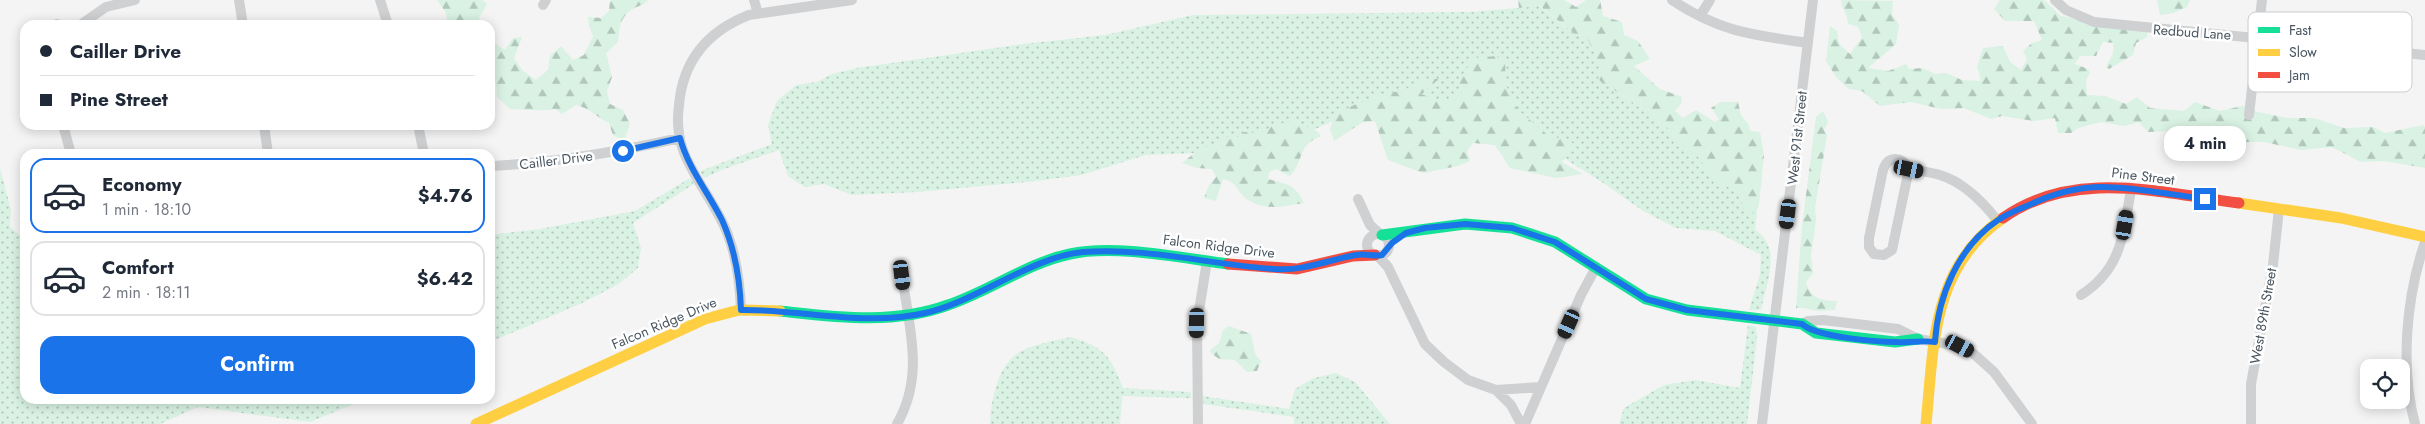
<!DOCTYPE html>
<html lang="en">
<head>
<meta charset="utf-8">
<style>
	:root { --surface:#fff; --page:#f2f2f3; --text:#1f2937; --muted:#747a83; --line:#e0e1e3; --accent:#1a73e8 }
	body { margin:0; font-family:Jost,sans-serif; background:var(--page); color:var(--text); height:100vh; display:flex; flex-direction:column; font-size:19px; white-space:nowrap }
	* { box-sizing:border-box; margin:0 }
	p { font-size:16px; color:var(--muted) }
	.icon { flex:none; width:28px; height:28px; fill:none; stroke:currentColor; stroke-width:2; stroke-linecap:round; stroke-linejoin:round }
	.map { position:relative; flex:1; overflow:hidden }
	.details { position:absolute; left:20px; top:149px; width:475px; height:255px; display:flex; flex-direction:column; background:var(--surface); border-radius:15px; box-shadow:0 2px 12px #0003 }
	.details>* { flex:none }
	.guide { position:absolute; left:20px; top:20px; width:475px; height:110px; border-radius:15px; box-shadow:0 2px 12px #0003; display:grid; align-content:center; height:110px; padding:0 20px; background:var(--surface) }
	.fabs { position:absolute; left:2360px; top:359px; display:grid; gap:10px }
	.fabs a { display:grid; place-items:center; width:50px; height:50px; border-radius:10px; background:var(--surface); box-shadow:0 2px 12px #0003; font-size:25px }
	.end { position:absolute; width:22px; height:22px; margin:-11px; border:6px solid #1a73e8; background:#fff; box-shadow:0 0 0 2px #fff }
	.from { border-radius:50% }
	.bubble { position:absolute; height:35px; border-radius:15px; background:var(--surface); box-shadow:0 2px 12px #0003; font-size:16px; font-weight:700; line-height:35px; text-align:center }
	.car { position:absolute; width:15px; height:30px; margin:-15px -8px; border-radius:6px; box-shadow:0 0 4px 1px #0007; background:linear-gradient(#222 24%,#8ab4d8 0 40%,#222 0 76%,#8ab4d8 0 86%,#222 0) }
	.guide b { display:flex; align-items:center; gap:18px; height:48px; font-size:19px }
	.guide b+b { border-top:1px solid var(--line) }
	.guide i { width:12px; height:12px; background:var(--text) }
	ul { padding:9px 0 0; list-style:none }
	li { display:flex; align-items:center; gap:15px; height:75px; margin:0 10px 8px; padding:0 10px; border:2px solid var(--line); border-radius:15px }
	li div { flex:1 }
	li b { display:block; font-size:19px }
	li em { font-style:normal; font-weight:700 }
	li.selected { border-color:var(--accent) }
	li>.icon { width:45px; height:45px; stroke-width:1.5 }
	.cta { display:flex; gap:10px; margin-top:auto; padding:10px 20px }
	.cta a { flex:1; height:58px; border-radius:15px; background:var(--accent); color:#fff; font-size:20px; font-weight:700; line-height:58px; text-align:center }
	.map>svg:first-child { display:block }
</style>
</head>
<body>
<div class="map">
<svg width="2425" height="424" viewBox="0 0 2425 424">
	<defs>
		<pattern id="grass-dots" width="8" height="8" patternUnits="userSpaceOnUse" patternTransform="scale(1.25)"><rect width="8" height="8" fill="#d9f2e3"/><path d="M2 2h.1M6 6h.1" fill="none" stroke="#b2c7bb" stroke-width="1.8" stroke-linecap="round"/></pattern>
		<pattern id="forest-firs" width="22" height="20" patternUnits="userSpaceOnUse" patternTransform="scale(1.25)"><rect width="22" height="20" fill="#d9f2e3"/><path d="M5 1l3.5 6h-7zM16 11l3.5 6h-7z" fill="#b2c7bb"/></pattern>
	</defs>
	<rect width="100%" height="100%" fill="#f4f4f4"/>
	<path fill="url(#grass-dots)" d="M1539,6L1576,35L1586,36L1601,65L1597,70L1601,81L1674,130L1759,191L1755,230C1783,247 1766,284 1761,310H1749L1760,274L1761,255L1715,231L1676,228L1643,211L1608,186L1556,153L1466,113L1373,103L1311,131L1222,152L1146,155L1081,175L1037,181L917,192L852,195L824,184L805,187L788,176L779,150L724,169L704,178L700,171L772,144L768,125L777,101L796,85L817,82L832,74L857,68L1023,44L1105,35L1193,15L1471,12Z
		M0,168L11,210L10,227L25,240V399H366L310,422L198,407L160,424H0Z
		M690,178L694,184L633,223L641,248L638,268L617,285L580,304L490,342V235L540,229L635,211Z
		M1748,325L1756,327L1757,338L1747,424H1619L1624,408L1664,385L1696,380L1740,388Z
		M1071,337C1105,348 1110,355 1123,388L1191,392V398L1122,396L1120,424H990C991,401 997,367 1018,353C1033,344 1053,341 1071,337Z
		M1336,373L1355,382L1390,424H1294V417L1203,404L1202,396L1289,409L1295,389L1314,378Z"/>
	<path fill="url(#forest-firs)" d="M437,0H482L487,4L479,18L481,25H447L446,13Z
		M610,0H648C643,6 637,6 631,10C620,17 619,31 618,42L606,53L612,77L607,91L610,104L623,110L630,124L624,141L613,135L609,123C596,117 590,108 576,105L562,114L555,109C540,112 526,109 510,109L497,97L496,82L490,76V40L505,50L513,38L522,37L514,58L523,71L536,80L548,70L550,56L561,46L573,60L584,55L593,36L589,26L588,17L601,18L609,11Z
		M1518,0H1564L1576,7L1586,0H1600L1603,16L1622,22L1624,35L1638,41L1650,59L1634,66L1660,89L1682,97L1681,104L1675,111L1683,118L1696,110L1715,122L1719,119L1711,108L1720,102H1738L1741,115L1749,125L1750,131L1760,132L1764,156L1759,205L1749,218L1743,209L1741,194L1716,181L1697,156L1678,146L1669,129L1637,105L1600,81L1596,70L1601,66L1586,36L1576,35L1540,6L1519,8Z
		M1841,0L1893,1L1892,14L1899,25L1896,44L1868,68L1888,71L1906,64L1909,69L1922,68L1935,74L1946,73L1962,80L1981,81L1977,67L1983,48L2003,46L2010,62L2021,70L2027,59L2023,51L2032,43L2042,40L2034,21H2005L1994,9L2000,0H2044L2061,16L2082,20L2104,28L2147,31V37L2136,43L2133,55L2109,69L2106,67L2113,53L2114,43L2103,42L2096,56H2080L2075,64L2088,69L2090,73L2086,80L2087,95L2105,96L2126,104L2137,97L2150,108L2184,111L2195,102L2220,111L2242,106L2258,112L2287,118H2314L2344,128L2373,127L2385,133L2423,125L2425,127V168L2384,161L2361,162L2332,147L2301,150L2264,142H2245L2228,135L2219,140L2168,131L2148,132L2139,122L2124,126L2101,122L2078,128L2071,133H2058L2055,118L2034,121L2002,116L1991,119L1964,108L1941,109L1911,102L1880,106L1862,91L1849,89L1836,77L1826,61L1830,26L1837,31L1839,44L1850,54L1862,37L1858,27L1848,24C1848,13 1841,9 1841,0Z
		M2190,0L2187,7L2173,13L2160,15L2157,0Z
		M1496,56L1505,62L1506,85L1518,110L1549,136L1568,140L1577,146L1562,162L1583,174L1556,178L1510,168L1495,145L1473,143L1467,151L1470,161L1458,166L1423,173L1388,160L1375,121L1363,122L1334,141L1330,129L1335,115L1354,105L1385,93L1404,91L1419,79H1439L1421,94L1441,101L1462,95L1459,80L1474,58Z
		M1823,111L1828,122L1824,130L1827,135L1815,208L1816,220L1811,255L1813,273L1806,282C1810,298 1821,301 1837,301L1835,310L1817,311L1804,308H1796L1802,226L1816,117Z
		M1292,120L1317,131L1321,136C1296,146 1305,160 1290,176L1276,169L1269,172L1268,179C1288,185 1294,183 1304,203C1285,206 1267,211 1250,201C1237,195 1240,183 1223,179L1216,201L1204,198L1209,185L1216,177L1212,169L1197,168L1182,163L1202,147L1217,146L1226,137H1239L1244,132L1260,133L1271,127Z
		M1229,326L1251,334L1255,354L1261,361L1257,371L1247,372L1235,360L1219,359L1211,353L1210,350L1219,343L1223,330Z"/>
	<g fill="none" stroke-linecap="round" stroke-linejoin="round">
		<path stroke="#ced0d2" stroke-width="10" d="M239,0L243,25
			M380,0L388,25
			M754,0L758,14
			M1672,0C1720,32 1753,35 1808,43
			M2055,0L2066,10L2094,22L2425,55
			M543,5L546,0
			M1700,16L1710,0
			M57,24L58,25
			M80,25L106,7L135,0
			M2249,115L2262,0
			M63,125L71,154
			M264,125L268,154
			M418,125L424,154
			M490,166C554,163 617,152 680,138
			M1909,169L1892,250L1884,255L1874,254L1869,247V238L1883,170C1888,155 1902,156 1909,169C1919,171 1930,172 1940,175C1963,182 1982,201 1997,220
			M1358,199L1370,225L1380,234
			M1367 245a11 11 0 1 1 22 0a11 11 0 1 1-22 0Z
			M1377,255L1388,267L1425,344L1444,362L1468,380L1496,390L1511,405L1521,424
			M2081,295C2122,269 2123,234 2131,190
			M741,310C740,284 737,259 728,235C717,205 694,180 683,150C678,136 677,120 679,105C683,60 708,31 749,15L852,0
			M1802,324L1808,321L1823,320L1898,329L1918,339L1960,346L1974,354L1994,372L2032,424
			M1496,390L1541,387
			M897,424C925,375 909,328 902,275
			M1198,424L1197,323L1207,261
			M1525,424L1581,295L1595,269
			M1762,424L1813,0
			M2251,424V384L2273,265L2279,209
			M2415,424C2400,367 2406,298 2425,242"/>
		<path stroke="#16e098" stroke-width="11" d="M1382,235L1465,224L1512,228L1555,242L1646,299L1687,310L1802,324L1816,333L1895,342L1918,339
			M780,311C836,317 893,325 948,305C990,291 1027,263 1070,254C1114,244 1182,258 1228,264"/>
		<path stroke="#ffcf43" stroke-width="11" d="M2239,203L2341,218L2425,237
			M476,424L705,319L739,310L780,311
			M1926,424C1934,345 1931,268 2003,218"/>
		<path stroke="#f24e42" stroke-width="11" d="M2003,218C2074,168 2160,193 2239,203
			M1228,264L1297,269L1353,256L1375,255"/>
	</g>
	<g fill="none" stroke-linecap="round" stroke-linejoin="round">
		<path stroke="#1a73e8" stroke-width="6" d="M623,151L680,138C688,168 708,192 722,220C735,249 740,279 741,310C803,309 864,327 925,313C978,301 1031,257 1083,252C1148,247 1210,265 1275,269C1304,271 1328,260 1356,255C1365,253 1374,257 1382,255L1392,243L1406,233L1425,228L1465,224L1512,228L1555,242L1646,299L1687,310L1802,324C1816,337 1876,342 1897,342C1911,343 1921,340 1935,342C1938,296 1958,247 1998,220C2007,214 2019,209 2029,205C2052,194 2076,187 2102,187C2136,187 2172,195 2205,199"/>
	</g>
	<g text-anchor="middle" stroke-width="5" stroke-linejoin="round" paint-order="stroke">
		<g font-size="14" fill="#4a5661" stroke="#fff">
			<text transform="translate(2192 32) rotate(4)" y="5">Redbud Lane</text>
			<text transform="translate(1797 138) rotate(-84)" y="5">West 91st Street</text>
			<text transform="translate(556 160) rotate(-7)" y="5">Cailler Drive</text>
			<text transform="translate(2143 176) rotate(7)" y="5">Pine Street</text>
			<text transform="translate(1219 246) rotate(7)" y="5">Falcon Ridge Drive</text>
			<text transform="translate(2263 316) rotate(-80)" y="5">West 89th Street</text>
			<text transform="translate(664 323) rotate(-23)" y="5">Falcon Ridge Drive</text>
		</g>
	</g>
	<rect x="2248" y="12" width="164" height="80" rx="8" fill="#fff" stroke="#c9ccd0" stroke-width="1"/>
	<rect x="2258" y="27" width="22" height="6" fill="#16e098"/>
	<rect x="2258" y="49" width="22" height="7" fill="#ffcf43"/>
	<rect x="2258" y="72" width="22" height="6" fill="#f24e42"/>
	<g font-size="14" fill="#4a5661">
		<text x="2289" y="35">Fast</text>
		<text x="2289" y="57">Slow</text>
		<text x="2289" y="80">Jam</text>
	</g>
</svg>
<div class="fabs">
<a><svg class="icon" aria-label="locate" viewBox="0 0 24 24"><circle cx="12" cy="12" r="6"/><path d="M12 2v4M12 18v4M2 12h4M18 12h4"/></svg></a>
</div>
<i class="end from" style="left:623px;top:151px"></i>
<i class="end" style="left:2205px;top:199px"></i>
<div class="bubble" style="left:2164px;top:126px;width:82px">4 min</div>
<i class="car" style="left:1909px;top:169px;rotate:102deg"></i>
<i class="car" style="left:1788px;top:214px;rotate:187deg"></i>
<i class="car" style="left:2125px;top:225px;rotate:10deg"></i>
<i class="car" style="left:902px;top:275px;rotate:173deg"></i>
<i class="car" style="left:1197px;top:323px;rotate:181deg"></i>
<i class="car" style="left:1569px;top:324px;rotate:204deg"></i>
<i class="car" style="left:1960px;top:346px;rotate:118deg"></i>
<div class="guide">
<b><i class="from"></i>Cailler Drive</b>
<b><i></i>Pine Street</b>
</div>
<section class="details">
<ul>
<li class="selected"><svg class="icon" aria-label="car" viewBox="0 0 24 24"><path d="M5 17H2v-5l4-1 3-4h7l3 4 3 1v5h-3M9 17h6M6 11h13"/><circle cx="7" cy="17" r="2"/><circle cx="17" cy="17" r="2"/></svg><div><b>Economy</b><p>1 min · 18:10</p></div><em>$4.76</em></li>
<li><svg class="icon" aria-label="car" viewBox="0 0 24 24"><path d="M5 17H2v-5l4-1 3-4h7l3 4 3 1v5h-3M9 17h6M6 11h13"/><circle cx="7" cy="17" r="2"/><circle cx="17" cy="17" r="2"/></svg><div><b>Comfort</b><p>2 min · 18:11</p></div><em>$6.42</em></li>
</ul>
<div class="cta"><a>Confirm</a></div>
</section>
</div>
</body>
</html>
